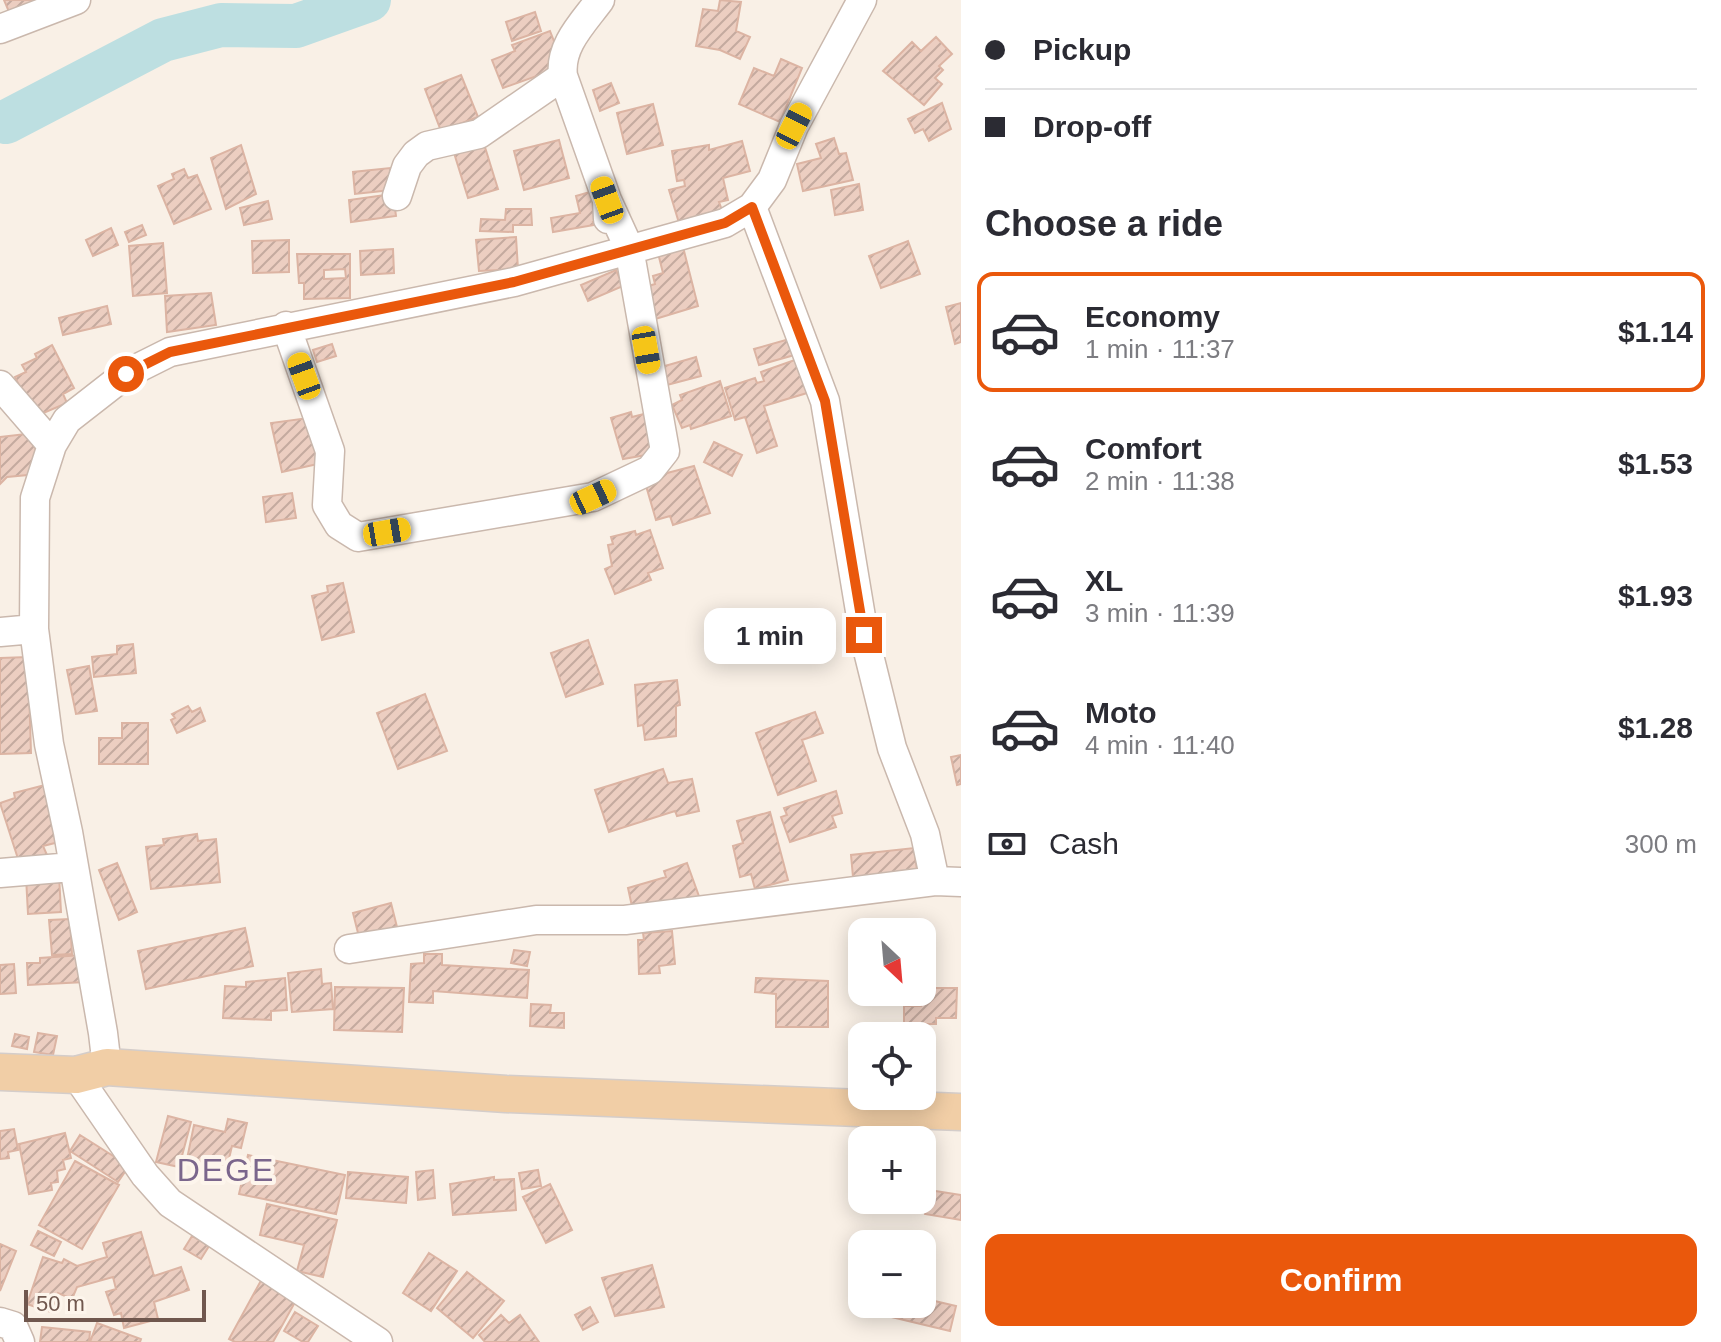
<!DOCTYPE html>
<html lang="en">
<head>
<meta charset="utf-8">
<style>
	:root { --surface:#fff; --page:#f7f7f7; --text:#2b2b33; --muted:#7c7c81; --line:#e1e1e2; --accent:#ea580c }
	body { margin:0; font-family:Arial,sans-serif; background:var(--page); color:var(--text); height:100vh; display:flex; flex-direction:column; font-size:30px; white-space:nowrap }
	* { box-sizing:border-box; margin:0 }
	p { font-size:26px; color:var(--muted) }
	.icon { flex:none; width:44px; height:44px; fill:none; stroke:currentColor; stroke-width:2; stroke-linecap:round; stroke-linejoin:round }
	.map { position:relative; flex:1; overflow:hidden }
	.details { display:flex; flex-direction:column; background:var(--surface); width:760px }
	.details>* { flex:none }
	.top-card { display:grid; align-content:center; height:176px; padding:0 24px; background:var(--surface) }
	.needle { width:52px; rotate:154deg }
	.controls { position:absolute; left:848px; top:918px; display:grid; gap:16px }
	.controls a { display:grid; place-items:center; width:88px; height:88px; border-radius:16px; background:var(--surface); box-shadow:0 4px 20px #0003; font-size:40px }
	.scale { position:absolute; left:24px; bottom:20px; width:182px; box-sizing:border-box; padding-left:8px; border:4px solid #70574e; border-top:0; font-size:22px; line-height:28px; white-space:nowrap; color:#70574e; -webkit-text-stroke:6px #fdf5ec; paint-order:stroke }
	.end { position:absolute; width:36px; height:36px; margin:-18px; border:10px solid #ea580c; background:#fff; box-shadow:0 0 0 4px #fff }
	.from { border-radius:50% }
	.bubble { position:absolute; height:56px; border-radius:16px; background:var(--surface); box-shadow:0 4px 20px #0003; font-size:26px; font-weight:600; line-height:56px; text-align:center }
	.car { position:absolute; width:24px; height:48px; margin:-24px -12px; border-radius:10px; box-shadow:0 0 6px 2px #0007; background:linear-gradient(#f5c518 24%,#345 0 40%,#f5c518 0 76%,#345 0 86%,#f5c518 0) }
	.top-card b { display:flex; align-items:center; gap:28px; height:76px; font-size:30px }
	.top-card b+b { border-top:2px solid var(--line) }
	.top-card i { width:20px; height:20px; background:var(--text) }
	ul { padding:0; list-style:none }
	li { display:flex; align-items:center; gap:24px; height:120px; margin:0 16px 12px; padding:0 8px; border:4px solid transparent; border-radius:16px }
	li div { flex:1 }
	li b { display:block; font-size:30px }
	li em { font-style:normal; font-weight:600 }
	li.active { border-color:var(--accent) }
	li>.icon { width:72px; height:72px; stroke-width:1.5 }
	h2 { padding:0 24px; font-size:36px; line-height:96px }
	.pay { display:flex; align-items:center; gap:20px; height:88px; padding:0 24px; font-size:30px }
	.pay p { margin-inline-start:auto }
	.action { display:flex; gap:16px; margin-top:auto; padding:16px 24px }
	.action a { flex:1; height:92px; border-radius:16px; background:var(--accent); color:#fff; font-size:32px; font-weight:600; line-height:92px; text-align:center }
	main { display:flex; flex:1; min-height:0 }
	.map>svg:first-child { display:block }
</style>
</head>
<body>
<main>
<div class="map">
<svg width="961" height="1342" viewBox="0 0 961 1342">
	<defs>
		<pattern id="building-hatch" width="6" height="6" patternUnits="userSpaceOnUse" patternTransform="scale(2)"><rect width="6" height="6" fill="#eccec1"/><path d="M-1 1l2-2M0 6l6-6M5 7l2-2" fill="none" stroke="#c4aa9f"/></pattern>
	</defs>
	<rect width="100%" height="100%" fill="#f9f0e6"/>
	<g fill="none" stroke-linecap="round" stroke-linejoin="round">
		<path stroke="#bddfe1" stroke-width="44" d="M6,122L163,40L221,25L296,26L369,0"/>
	</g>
	<path fill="url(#building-hatch)" stroke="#dcb4a3" stroke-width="2" fill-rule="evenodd" d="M4,0H58L12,19Z
		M720,0L741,2L736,31L750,37L740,59L720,50L696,46L703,9L718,11Z
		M535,12L541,31L512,41L506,22Z
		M550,31L561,59L548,64L551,71L503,88L492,60L515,51L512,45Z
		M936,37L952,54L939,66L943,70L935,78L942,84L924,105L883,71L912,42L921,51Z
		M781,59L802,68L780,122L739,104L754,68L774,76Z
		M461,75L478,117L441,131L425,89Z
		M611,83L619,103L600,111L593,90Z
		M942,103L951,129L929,141L923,129L915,133L908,119Z
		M653,104L663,145L627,154L617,113Z
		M834,138L839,154L846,153L853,180L803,191L797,164L821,158L816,144Z
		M559,140L569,178L524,190L514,151Z
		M742,141L750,171L723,178L728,200L719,202L722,210L679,223L669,190L685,186L684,180L677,181L672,151L709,145V150Z
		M484,144L498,189L468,198L454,153Z
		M241,145L256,194L226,209L211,158Z
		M390,168L391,190L355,194L353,172Z
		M184,169L188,178L197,175L211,209L174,224L158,186L174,179L172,174Z
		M859,184L863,210L835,215L831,190Z
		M597,190L605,219L593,222L594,225L553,232L551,218L580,213L576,196Z
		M393,194L396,216L351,222L349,200Z
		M268,201L272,219L244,225L240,208Z
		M506,209H531L532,225H513V232L480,231L481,219L505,220Z
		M142,225L146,235L129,242L125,232Z
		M111,228L118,245L93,256L86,240Z
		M516,237L518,269L479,271L476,240Z
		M289,240V272L253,273L252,241Z
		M908,241L920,274L881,288L869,256Z
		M163,243L167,293L133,296L129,246Z
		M683,247L698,306L652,320L642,288L655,284L653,276L663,273L658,253Z
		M393,249L394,273L361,275L360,251Z
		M297,254H350V298L304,299V283H299ZM345,269L346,278L324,279V270Z
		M616,270L623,286L588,301L581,285Z
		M211,293L216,325L167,332L165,296Z
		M961,303V342L955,344L946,307Z
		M107,306L111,324L63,335L59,318Z
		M793,338L798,354L759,365L754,349Z
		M332,344L336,356L317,362L313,350Z
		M52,345L74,388L63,394L67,403L34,417L15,377L26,372L22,365L37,358L35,354Z
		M806,356L817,390L764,406L777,446L757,453L745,417L735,420L725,388L755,378L757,383L764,381L761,372Z
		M696,357L701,376L663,386L658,368Z
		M720,381L731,416L691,429L690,425L682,428L672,405L682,400L680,395Z
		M631,412L632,417L648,413L658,453L623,459L611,418Z
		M308,418L322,463L282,472L271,423Z
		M34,433L38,474L7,477L0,484V437Z
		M714,442L742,455L732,476L704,462Z
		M694,466L710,513L673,525L670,516L656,520L644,479Z
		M292,493L296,518L266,522L263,497Z
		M650,530L663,568L648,573L651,580L615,594L605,569L612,566L608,545L613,544L611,537L635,531L636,535Z
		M343,583L354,632L322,640L312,596L328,592L327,586Z
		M588,640L603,684L566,697L551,653Z
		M133,644L136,673L94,677L92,657L117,654V646Z
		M28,657L31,753L0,754V658Z
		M89,666L97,711L76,714L67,670Z
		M677,680L680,705L676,706V736L645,740L643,725L638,726L635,685Z
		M425,694L447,751L398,769L377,713Z
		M188,706L192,712L200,708L205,721L177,733L171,720L175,718L172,714Z
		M815,712L823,733L802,740L816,781L778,795L756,733Z
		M122,723H148V764H99V738H122Z
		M961,755V784L957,785L951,757Z
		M663,769L668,783L692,779L699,811L677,816L675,811L609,832L595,790Z
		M49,784L63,841L43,846L47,855L20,865L0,803L15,798L14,793Z
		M836,791L842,813L832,816L836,827L790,842L781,817L787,815L784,808Z
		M770,812L788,880L755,889L751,874L740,877L733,846L743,843L737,821Z
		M197,834L198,841L216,839L220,882L151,889L146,847L164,845L163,839Z
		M914,848L917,870L853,877L851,855Z
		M117,863L137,912L119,920L99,870Z
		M687,863L700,899L633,911L628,888L666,877L664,871Z
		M59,875L61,912L28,914L26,877Z
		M391,903L397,927L359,937L353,913Z
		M70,919L72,954L52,955L49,920Z
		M245,928L253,966L146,989L138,951Z
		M672,931L675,964L659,966L660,973L639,974L638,940H644L643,933Z
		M514,950L530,952L527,966L511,963Z
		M424,954H442V965L529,970L527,998L433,991V1003L409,1002L411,964L424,963Z
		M82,955L85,982L28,985L27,963H40V958Z
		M14,964L16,993L0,994V965Z
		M321,969L322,984L331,983L333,1009L292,1012L288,973Z
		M285,978L287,1010L271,1011V1020L223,1018L225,986L246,987V982Z
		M756,978L828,981V1027H776V994L755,992Z
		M335,987L404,988L402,1032L334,1030Z
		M922,988H957L956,1018H936V1024H904V1006H921Z
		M531,1004L551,1005L550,1013H564V1028L530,1026Z
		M38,1033L57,1036L53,1055L34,1052Z
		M15,1034L29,1037L27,1049L12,1046Z
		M168,1116L191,1122L179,1167L156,1162Z
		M228,1119L247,1123L241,1148L232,1146L227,1167L187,1159L194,1125L225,1132Z
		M14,1129L18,1150L8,1152L9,1158L0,1159V1131Z
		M65,1133L71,1158L63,1160L65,1169L57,1171L58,1182L51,1183L52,1190L29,1194L19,1144Z
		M80,1135L129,1166L118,1182L70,1151Z
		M248,1155L345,1175L336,1214L239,1194Z
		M75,1161L119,1185L82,1249L39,1225Z
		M433,1170L435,1198L418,1200L416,1172Z
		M538,1170L541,1186L522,1189L519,1173Z
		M348,1172L408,1177L406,1203L346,1198Z
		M494,1177V1180L514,1179L516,1210L453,1215L450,1184Z
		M550,1184L572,1230L546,1243L523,1197Z
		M929,1190L961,1195V1220L925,1214Z
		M267,1204L337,1220L323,1277L297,1271L304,1245L260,1235Z
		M38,1231L61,1242L54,1256L31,1245Z
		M141,1232L154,1276L181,1267L189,1290L154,1302L158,1319L124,1328L121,1313L114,1315L106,1292L116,1289L113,1277L77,1287L72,1299L58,1293L51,1312L27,1304L43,1257L62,1263L64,1259L77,1266L107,1257L103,1243Z
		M192,1236L209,1246L201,1259L184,1249Z
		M0,1244L16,1251L0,1291Z
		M429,1253L457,1271L431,1311L403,1293Z
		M652,1265L664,1307L615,1316L602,1278Z
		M467,1272L504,1301L473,1338L437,1308Z
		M264,1275L299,1295L273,1342H235L229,1339Z
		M922,1298L956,1306L950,1331L883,1315L886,1304H922Z
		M590,1307L598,1322L583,1330L575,1315Z
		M295,1312L318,1326L308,1342H303L284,1331Z
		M501,1315L509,1323L520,1315L539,1342H485L479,1335Z
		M97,1323L141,1339L140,1342H90Z
		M42,1327L90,1332L89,1342H40Z"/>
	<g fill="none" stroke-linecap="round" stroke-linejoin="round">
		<g stroke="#cab8ad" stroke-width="31">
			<path id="minor" d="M600,0C583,23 559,46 563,76L607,200L608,219
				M0,29L76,0
				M397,196L407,166L416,154L427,146L479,134L563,76
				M752,207L825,401L864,635L892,748L925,834L935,881L961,882
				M286,326L330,451L327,505L339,525L358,537L593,497L650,470L665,451L629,248L607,200
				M0,385L52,445L35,498L34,629L49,744L68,832L103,1033L107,1067
				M52,445L67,420L126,374L170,352L514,282L725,223L752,207L772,180L794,126L862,0
				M0,632L34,629
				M0,873L72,867
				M349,949L536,920H625L935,881
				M76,1075L145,1175L170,1203L378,1342
				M0,1322L13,1326L20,1342"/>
		</g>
		<g stroke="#d4cdca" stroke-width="39">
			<path id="major" d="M0,1072L76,1075L107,1067L506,1094L961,1112"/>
		</g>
		<use href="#minor" stroke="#fff" stroke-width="28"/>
		<use href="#major" stroke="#f1cea6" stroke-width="36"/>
	</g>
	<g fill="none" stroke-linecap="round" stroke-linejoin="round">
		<path stroke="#ea580c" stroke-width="10" d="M126,374L170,352L514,282L725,223L752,207L825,401L864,635"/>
	</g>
	<g text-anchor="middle" stroke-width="8" stroke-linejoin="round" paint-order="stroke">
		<g font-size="32" letter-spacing="2" fill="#7b668c" stroke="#fdf5ec">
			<text x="226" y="1181">DEGE</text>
		</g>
	</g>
</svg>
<div class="controls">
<a><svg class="needle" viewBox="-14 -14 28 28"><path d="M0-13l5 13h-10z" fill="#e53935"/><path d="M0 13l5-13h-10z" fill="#7c7c81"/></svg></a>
<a><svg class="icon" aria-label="locate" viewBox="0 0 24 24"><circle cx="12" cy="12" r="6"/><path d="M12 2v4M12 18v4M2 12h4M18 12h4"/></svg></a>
<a>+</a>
<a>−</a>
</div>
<div class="scale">50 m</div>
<i class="end from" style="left:126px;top:374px"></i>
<i class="end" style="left:864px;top:635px"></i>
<div class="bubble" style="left:704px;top:608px;width:132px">1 min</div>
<i class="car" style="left:794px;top:126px;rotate:27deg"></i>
<i class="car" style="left:607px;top:200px;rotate:340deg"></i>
<i class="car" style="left:646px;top:350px;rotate:170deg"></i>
<i class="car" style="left:304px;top:376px;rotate:340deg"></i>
<i class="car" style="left:593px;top:497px;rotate:65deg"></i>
<i class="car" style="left:387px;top:532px;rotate:80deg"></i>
</div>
<section class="details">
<div class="top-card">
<b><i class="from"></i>Pickup</b>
<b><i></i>Drop-off</b>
</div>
<h2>Choose a ride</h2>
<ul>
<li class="active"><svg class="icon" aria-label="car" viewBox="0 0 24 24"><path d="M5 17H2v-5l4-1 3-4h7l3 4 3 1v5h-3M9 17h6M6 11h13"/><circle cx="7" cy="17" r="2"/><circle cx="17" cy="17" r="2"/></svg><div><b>Economy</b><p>1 min · 11:37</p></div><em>$1.14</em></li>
<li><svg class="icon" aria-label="car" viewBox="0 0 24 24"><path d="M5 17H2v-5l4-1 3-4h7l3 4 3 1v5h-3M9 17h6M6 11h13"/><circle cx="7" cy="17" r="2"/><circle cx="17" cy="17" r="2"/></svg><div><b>Comfort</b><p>2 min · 11:38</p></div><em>$1.53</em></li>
<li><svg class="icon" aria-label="car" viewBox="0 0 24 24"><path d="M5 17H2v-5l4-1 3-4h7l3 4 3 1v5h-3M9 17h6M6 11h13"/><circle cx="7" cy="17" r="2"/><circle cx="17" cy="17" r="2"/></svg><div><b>XL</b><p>3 min · 11:39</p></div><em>$1.93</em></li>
<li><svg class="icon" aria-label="car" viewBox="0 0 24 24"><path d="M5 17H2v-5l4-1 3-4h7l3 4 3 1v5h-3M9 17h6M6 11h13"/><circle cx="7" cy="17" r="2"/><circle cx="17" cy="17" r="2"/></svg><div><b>Moto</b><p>4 min · 11:40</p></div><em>$1.28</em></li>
</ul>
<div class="pay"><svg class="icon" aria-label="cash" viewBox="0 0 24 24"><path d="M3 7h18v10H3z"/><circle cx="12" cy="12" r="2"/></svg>Cash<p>300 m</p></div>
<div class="action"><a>Confirm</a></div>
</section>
</main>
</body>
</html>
